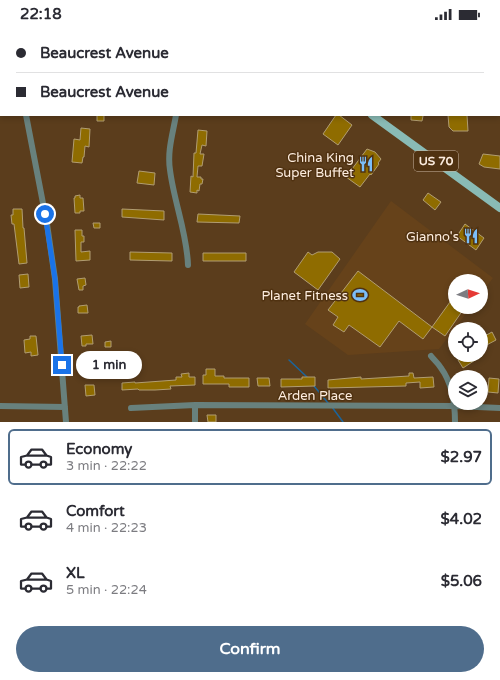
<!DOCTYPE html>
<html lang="en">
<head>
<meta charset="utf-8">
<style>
	:root { --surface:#fff; --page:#f2f2f3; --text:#2b2b33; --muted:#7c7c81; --line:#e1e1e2; --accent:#4f6d8c }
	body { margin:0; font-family:"Varela Round",sans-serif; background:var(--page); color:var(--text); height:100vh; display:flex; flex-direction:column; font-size:15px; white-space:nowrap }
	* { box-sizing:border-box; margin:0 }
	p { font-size:13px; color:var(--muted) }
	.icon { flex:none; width:22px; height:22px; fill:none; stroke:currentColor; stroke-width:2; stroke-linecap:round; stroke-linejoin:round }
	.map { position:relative; height:394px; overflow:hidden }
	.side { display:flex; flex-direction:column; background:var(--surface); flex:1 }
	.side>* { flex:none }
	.banner { position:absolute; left:0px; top:0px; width:500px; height:88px; box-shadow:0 2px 6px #0003; display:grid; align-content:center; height:88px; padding:0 16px; background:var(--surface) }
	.needle { width:26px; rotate:86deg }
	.controls { position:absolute; left:448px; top:246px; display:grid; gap:8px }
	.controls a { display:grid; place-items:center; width:40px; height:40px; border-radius:50%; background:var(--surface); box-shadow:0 2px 6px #0003; font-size:20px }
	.end { position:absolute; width:18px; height:18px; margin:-9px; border:5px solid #1a73e8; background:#fff; box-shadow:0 0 0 2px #fff }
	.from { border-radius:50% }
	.bubble { position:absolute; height:28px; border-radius:14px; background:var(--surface); box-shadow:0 2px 6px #0003; font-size:13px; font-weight:800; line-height:28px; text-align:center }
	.banner b { display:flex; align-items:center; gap:14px; height:38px; font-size:15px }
	.banner b+b { border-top:1px solid var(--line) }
	.banner i { width:10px; height:10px; background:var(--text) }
	ul { padding:7px 0 0; list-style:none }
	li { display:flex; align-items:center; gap:12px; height:56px; margin:0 8px 6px; padding:0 8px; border:2px solid transparent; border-radius:6px }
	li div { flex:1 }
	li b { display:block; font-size:15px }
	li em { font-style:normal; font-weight:800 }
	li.on { border-color:var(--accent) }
	li>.icon { width:36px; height:36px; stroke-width:1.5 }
	.button { display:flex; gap:8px; margin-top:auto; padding:8px 16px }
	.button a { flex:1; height:46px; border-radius:24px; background:var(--accent); color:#fff; font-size:16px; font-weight:800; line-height:46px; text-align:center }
	.status { display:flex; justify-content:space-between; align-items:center; height:28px; padding:0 20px; background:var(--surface); direction:ltr }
	.status svg { height:11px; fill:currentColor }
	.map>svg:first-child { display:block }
</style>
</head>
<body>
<div class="status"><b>22:18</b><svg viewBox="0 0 49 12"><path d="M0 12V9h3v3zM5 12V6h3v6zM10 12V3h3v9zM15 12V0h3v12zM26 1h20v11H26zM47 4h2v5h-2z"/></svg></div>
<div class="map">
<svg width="500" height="394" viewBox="0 0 500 394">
	<rect width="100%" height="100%" fill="#5b3d1c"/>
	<path fill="#66421a" d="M391,173L493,250L481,265V253H455V279H471L439,321L348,327L305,296Z"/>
	<path fill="#765c91" d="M11,0H154V1H11Z"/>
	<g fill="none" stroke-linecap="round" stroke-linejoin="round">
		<path stroke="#1a659c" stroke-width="1.5" d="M289,332L308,350
			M314,358L328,375
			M332,379L343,394"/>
	</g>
	<path fill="#8f6c00" stroke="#b19d72" d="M97,87H104V93H97Z
		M336,87H339L352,97L338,117L323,106Z
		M411,87H422L423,88L422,93L411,92Z
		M448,87H467L468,103H453L449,99Z
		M81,100L90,101L89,119L85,118L84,129H83L82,135L72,134L74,111L80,112Z
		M198,102L207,103L206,118L202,117L200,126H204L202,138H198L197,149H201V151H203L202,156H200L199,163L197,162V165L190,164L191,148L193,149L194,125H196Z
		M367,121L375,124L381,131L378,135L379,136L371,147L370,146L360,159L346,149Z
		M483,126L500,128V141L484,139L479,136Z
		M139,143L155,145L154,157L137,155Z
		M428,165L441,174L435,182L423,172Z
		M80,167V170H83L84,183H80V185H75L74,170H75V168Z
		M13,181H22L23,200H24L27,235L19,236L14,196H12L11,187H13Z
		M122,181L164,183V192L122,189Z
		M198,186L240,188L239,195L197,194Z
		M93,195H100V200H94Z
		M465,196L484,210L476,222L457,208Z
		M75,202H82V208H84V214H81V224L90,223V232L76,233Z
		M130,224L172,225V233L130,232Z
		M308,224L312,227L318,224H332L340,231L318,262L294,244Z
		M203,225H246V233H203Z
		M358,243L432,299L423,311L399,293L380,319L349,297L344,304L333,297L338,289L328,282Z
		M28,246L29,259L20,260L19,247Z
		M85,250L86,257L83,258V262H79L77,251Z
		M455,267V279H465L445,308L432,299Z
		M87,277L88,285H78V279H79V278Z
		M492,304L496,312L481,320V310Z
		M92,307L93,316H86V318H82L81,308Z
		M30,308H36L38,327L31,328V324L25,325L24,312L30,311Z
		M111,313V319H105V314Z
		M466,327H483L463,340L458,332Z
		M92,336V347L83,348L82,337Z
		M206,341H215V348H224V350H249V359H229V356H203V347H206Z
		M189,345V349H195V357L170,358L171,361L155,362H139L138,361L122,362V355L135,354V355L176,352V349H182L181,346Z
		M409,345H413L414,350L433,349L434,359L420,360V354L406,355V358L328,360V352L361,349V351L409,348Z
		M302,349H315V358L281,359V351H302Z
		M257,350H269L270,358H258Z
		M489,350L499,351L498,365L488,364Z
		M85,357H94L95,367L86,368Z
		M207,387H216V394H208Z"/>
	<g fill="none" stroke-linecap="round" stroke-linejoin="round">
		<path stroke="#68817d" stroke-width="6" d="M482,1V0
			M499,40H500
			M26,87L47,196L55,251L66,394
			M176,87C173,105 167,123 170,142C174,174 187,205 188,237
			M431,328C434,332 438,335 441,340C452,355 455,375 455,394
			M0,378L65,379
			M131,380L195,377L455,378L500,380
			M195,394V377"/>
		<path stroke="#89bbb5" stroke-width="8" d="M256,0L258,1
			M0,42H1
			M372,87L500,180"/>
	</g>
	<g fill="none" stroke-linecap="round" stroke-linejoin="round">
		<path stroke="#1a73e8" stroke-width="5" d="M45,186L55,251L62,337"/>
	</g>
	<defs>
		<g id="restaurant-bare" transform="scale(1.2)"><path d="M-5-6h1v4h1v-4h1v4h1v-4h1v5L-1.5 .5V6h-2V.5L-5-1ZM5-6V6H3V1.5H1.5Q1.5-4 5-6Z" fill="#7bbef9" stroke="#503211" stroke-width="2.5" paint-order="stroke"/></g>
		<g id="stadium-bare" transform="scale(1.2)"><path d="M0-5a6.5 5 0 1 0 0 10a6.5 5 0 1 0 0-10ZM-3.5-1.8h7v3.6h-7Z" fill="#7bbef9" stroke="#503211" stroke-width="2.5" paint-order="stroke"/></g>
	</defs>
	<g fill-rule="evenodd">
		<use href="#restaurant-bare" x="366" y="136"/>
		<use href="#restaurant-bare" x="471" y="208"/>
		<use href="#stadium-bare" x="360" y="267"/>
	</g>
	<g text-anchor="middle" stroke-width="3" stroke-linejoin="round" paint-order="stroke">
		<rect fill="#503211" stroke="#c9b5a1" stroke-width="1" x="414" y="123" width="44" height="20" rx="3"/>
		<g font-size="12" font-weight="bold" fill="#fdeddf">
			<text x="436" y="137">US 70</text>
		</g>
		<g font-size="13" fill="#fdeddf" stroke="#503211" text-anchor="end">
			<text x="354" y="134">China King<tspan x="354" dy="15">Super Buffet</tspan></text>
			<text x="459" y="213">Gianno's</text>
			<text x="348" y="272">Planet Fitness</text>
		</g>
		<g font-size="13" fill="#fdeddf" stroke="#503211">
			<text x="315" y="372">Arden Place</text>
		</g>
	</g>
</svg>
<div class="controls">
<a><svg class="needle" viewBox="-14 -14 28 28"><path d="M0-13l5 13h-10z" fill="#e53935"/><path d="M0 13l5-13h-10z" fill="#7c7c81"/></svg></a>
<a><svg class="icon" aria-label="locate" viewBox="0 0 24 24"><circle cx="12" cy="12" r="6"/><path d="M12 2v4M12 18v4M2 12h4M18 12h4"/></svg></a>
<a><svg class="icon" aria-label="layers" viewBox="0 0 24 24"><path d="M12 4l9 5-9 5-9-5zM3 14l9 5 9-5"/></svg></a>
</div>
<i class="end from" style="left:45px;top:186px"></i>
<i class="end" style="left:62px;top:337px"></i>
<div class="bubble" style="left:76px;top:323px;width:66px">1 min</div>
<div class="banner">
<b><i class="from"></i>Beaucrest Avenue</b>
<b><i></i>Beaucrest Avenue</b>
</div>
</div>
<section class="side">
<ul>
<li class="on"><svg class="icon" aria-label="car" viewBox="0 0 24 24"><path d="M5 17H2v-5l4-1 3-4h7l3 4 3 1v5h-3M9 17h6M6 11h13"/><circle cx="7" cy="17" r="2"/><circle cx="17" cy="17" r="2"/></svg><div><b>Economy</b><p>3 min · 22:22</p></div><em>$2.97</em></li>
<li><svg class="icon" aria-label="car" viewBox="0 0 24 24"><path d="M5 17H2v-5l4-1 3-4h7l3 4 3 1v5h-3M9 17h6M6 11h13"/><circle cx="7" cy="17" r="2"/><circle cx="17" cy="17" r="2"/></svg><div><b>Comfort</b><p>4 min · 22:23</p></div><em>$4.02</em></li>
<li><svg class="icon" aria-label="car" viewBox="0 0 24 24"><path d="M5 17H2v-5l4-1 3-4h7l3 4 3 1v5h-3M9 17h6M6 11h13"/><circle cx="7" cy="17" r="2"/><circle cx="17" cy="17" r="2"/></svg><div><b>XL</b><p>5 min · 22:24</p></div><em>$5.06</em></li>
</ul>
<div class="button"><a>Confirm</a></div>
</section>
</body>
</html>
